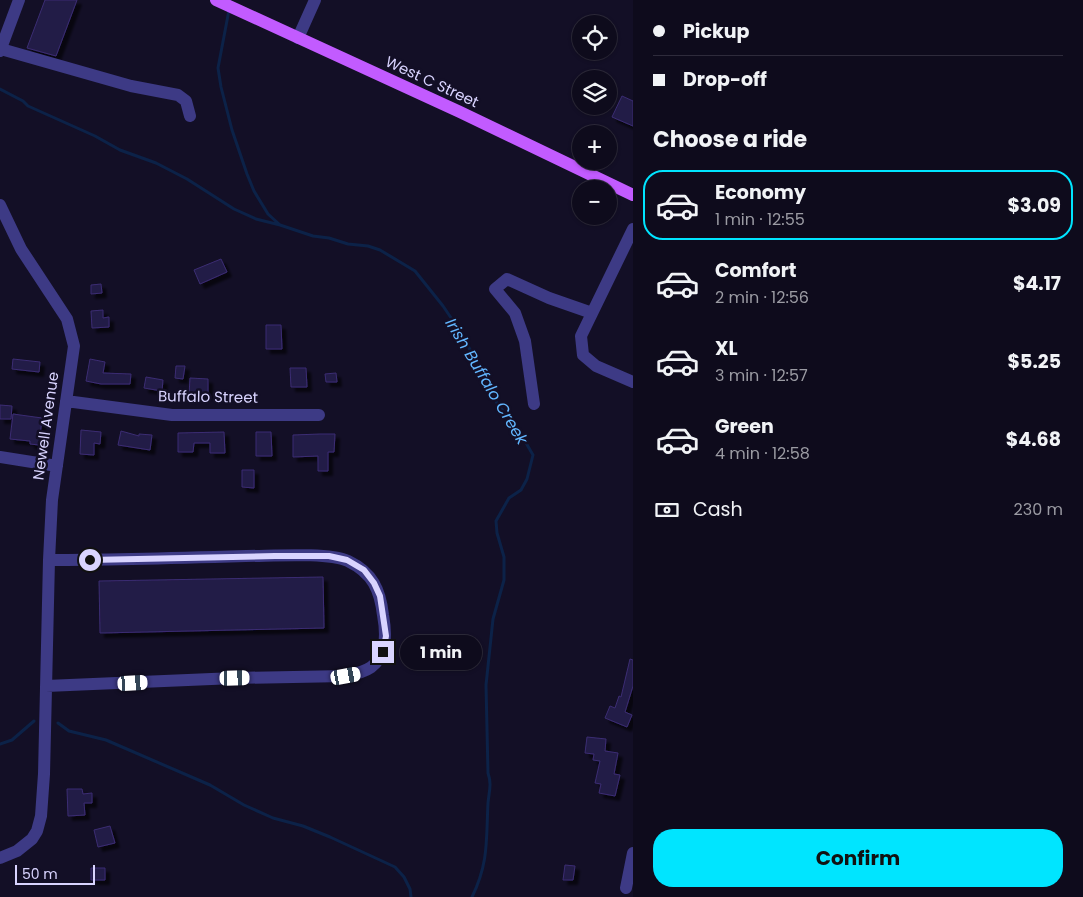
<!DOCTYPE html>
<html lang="en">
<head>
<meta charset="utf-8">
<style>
	:root { --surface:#0e0b1c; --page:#1c1929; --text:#f1f3f6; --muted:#9b9ba3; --line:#2e2b3b; --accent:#00e5ff }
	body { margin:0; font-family:Poppins,sans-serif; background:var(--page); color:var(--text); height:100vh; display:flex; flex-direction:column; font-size:19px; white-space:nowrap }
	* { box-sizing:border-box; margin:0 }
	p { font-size:16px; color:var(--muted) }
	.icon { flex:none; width:28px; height:28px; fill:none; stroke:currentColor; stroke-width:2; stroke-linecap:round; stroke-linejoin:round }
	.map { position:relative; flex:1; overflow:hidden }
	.panel { display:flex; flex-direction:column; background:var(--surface); width:450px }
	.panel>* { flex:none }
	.top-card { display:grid; align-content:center; height:110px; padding:0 20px; background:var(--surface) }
	.tools { position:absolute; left:572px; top:15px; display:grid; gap:10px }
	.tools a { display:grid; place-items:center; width:45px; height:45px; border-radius:50%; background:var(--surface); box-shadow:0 1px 4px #0004,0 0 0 1px var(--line); font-size:25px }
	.scale { position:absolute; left:15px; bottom:12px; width:80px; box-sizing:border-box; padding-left:5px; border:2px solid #d9d4ff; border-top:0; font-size:14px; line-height:18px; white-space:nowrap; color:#d9d4ff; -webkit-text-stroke:4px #130f26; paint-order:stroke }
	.end { position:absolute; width:22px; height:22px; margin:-11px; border:6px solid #d9d4ff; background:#111; box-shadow:0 0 0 2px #111 }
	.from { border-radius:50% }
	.bubble { position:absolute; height:35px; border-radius:18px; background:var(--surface); box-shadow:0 1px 4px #0004,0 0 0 1px var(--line); font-size:16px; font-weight:700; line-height:35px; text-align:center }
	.car { position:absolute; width:15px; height:30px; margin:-15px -8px; border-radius:6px; box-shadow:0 0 4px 1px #0007; background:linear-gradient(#fff 24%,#345 0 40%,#fff 0 76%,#345 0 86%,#fff 0) }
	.top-card b { display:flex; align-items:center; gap:18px; height:48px; font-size:19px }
	.top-card b+b { border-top:1px solid var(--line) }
	.top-card i { width:12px; height:12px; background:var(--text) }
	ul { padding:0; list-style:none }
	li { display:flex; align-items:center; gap:15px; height:70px; margin:0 10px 8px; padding:0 10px; border:2px solid transparent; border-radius:20px }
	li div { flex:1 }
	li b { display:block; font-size:19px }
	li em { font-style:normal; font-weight:700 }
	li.current { border-color:var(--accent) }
	li>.icon { width:45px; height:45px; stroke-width:1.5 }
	h2 { padding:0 20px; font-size:22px; line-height:60px }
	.pay { display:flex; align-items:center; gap:12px; height:55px; padding:0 20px; font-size:19px }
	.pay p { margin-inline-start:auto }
	.cta { display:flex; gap:10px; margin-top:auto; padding:10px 20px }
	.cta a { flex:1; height:58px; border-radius:20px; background:var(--accent); color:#111; font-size:20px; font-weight:700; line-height:58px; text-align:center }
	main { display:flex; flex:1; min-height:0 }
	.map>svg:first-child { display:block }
</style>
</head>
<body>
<main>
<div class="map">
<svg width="633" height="897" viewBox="0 0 633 897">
	<defs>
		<filter id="shadow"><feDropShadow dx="4.5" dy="4.5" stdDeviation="1" flood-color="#0009"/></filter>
	</defs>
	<rect width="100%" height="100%" fill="#130f26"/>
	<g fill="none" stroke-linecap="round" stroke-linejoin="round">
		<path stroke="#0c2248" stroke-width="3" d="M229,10L218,68L221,87L232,130L247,174L254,191L268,214L280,225L313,236L329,238L348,244L368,246L380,250L415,271L443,306L462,334L497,403L522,436L533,455L527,479L521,490L509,498L496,521L497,533L504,557V580L493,619L486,685L488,773C492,785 489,791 488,803C486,840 489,862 472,897
			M0,89L23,101L28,106L95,136L120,150L156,163L187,179L234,209L256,219L280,225
			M58,723L69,731L106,740L210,785L244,805L273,818L303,826L330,837L395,867L404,877L410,889L411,897
			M0,744L12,740L34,721"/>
	</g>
	<path fill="#241b47" stroke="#3b2d73" filter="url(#shadow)" d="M45,0H77L56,56L27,48Z
		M622,96L633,101V126L612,117Z
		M221,259L227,272L200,284L194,270Z
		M101,284L102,293L91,294V285Z
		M103,310V318L109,317V327L92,328L91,311Z
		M266,325H281L282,349H266Z
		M13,359L40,362L39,372L12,369Z
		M90,359L105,362L103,373L131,374L130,384H101L86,381Z
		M176,366H185L183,379L175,378Z
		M290,368H306L307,387H291Z
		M336,373L337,382H326L325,374Z
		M146,377L163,380L162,391L144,388Z
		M190,378L208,379V395H189Z
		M0,405L12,406L11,419H0Z
		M13,414L42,418L39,445L30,444V441L10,439Z
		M81,430L101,432L100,444L94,443V455L80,454Z
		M121,431L139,436V434L152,435L150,450L118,445Z
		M224,432L225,453H210V443H194L193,452H178V433Z
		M256,432H271L272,456H256Z
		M320,434H335L334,452H328V471H318V456L293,457V435Z
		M242,470H254V488L242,487Z
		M323,577L324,628L100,633L99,581Z
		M630,659L633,660V686L625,712L632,715L627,727L605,718L610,706L615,708L619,696L621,697Z
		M587,737L606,739L605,751L618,753L614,774L620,775L615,796L599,793L601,784L595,783L600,761L593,760L594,754L585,753Z
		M67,789H82L83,794L92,793V803H84L85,815L68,816Z
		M110,826L115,843L98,847L94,830Z
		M565,865L575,866L573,880H563Z
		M91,868H105V880H91Z"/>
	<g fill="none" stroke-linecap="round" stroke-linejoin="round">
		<path stroke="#3d3a85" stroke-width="12" d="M298,38L315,0
			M1,49L131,86L178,95L186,101L190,116
			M0,51L19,0
			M0,205L21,249L67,319L74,346L52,500L49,560L44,774L41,816L37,831L32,839L17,851L0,858
			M633,229L581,336L583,355L596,366L633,382
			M66,401L172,415H319
			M534,404L525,341L515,313L495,289L507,279L549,298L592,313
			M0,457L57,466
			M46,686L235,678L346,676C366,672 380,667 384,645C386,635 385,626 383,615C380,590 373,573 348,561C327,552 271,556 246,556C181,558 115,560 49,560
			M626,888L633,853"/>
		<path stroke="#c25bff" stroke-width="12" d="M216,0L460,112L633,195"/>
	</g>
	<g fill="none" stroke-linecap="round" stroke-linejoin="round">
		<path stroke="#d9d4ff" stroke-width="6" d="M90,560L275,556H329L347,560L364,570L374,583L380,596L386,636L383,652"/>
	</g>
	<g text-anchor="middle" stroke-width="5" stroke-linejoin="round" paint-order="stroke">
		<g font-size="15" fill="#d9d4ff" stroke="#130f26">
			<text transform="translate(432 82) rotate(25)" y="5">West C Street</text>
			<text transform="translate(208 397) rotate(1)" y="5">Buffalo Street</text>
			<text transform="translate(46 426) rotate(-82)" y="5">Newell Avenue</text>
		</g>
		<g font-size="16" font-style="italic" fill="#62b6ff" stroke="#130f26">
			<text transform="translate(487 381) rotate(59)" y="6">Irish Buffalo Creek</text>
		</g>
	</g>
</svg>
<div class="tools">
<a><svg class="icon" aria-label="locate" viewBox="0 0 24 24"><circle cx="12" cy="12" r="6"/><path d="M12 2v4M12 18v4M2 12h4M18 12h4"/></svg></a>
<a><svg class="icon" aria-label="layers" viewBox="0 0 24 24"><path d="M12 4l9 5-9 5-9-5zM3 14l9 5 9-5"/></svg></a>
<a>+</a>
<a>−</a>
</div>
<div class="scale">50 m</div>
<i class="end from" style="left:90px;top:560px"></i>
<i class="end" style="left:383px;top:652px"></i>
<div class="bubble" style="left:400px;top:635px;width:82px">1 min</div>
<i class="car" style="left:346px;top:676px;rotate:80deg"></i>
<i class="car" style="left:235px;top:678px;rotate:89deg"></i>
<i class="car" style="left:133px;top:683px;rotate:87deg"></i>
</div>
<section class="panel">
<div class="top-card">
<b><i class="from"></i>Pickup</b>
<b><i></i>Drop-off</b>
</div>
<h2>Choose a ride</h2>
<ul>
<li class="current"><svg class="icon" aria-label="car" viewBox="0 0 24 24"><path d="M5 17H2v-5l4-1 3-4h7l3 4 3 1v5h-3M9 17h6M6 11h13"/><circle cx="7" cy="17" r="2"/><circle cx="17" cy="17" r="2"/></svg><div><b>Economy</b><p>1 min · 12:55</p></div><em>$3.09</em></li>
<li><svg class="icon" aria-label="car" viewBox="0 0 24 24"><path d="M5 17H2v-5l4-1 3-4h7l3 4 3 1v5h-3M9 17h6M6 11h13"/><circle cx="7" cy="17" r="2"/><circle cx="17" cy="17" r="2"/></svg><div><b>Comfort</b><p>2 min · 12:56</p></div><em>$4.17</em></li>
<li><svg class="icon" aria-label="car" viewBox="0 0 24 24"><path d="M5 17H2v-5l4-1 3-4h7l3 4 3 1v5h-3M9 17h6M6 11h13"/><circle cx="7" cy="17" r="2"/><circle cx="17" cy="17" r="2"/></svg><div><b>XL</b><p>3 min · 12:57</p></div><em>$5.25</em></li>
<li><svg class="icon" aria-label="car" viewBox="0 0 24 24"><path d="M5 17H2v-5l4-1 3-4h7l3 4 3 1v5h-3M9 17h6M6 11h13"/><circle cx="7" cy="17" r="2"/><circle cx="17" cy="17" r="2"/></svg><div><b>Green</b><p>4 min · 12:58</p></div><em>$4.68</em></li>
</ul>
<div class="pay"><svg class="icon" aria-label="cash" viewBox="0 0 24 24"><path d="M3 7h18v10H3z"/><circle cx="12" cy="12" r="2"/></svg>Cash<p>230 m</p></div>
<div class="cta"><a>Confirm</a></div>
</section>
</main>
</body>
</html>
